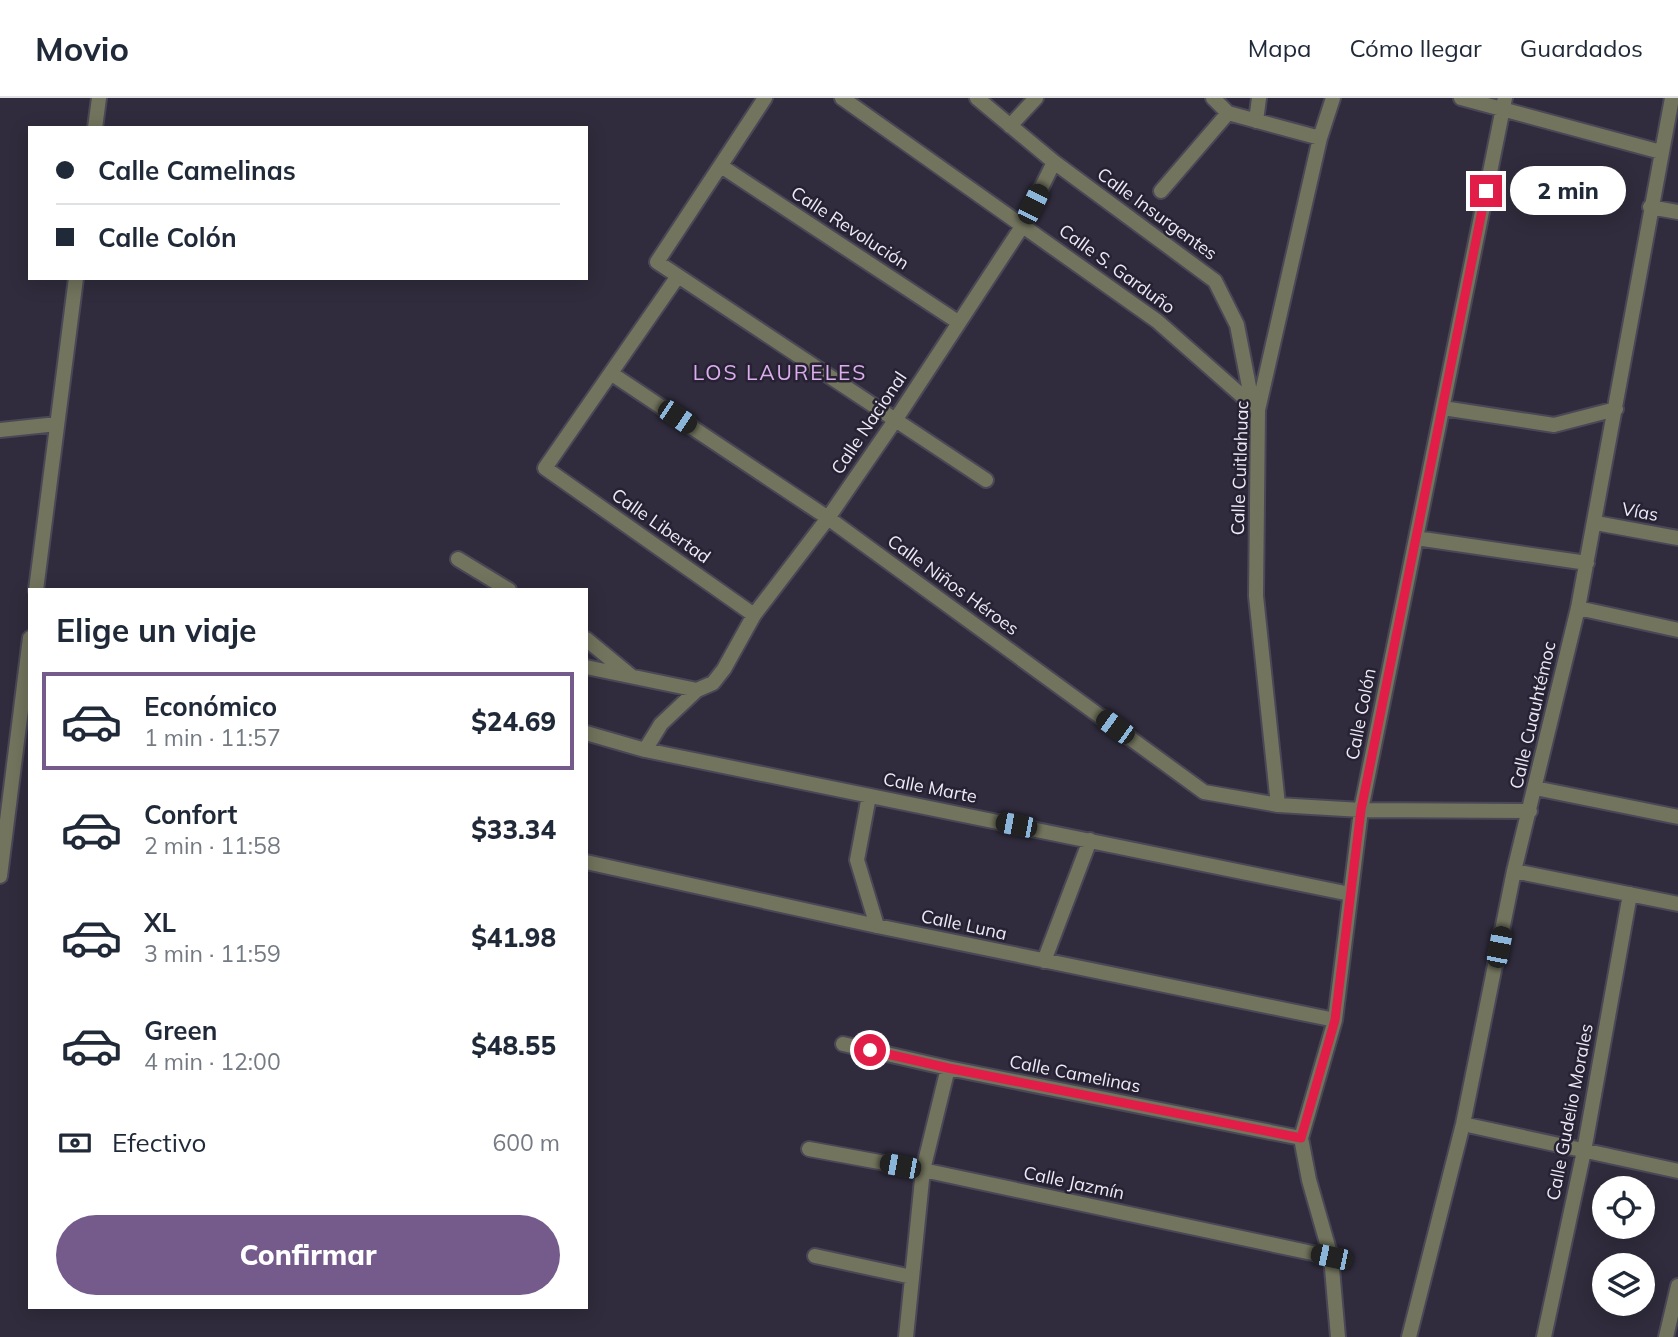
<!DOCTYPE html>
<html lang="es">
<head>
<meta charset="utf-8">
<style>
	:root { --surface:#fff; --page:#f2f2f3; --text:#1f2937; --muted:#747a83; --line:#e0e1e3; --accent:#745b8c }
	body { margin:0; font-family:Mulish,sans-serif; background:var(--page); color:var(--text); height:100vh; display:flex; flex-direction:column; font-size:26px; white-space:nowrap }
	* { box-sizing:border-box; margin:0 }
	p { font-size:23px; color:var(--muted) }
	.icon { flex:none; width:38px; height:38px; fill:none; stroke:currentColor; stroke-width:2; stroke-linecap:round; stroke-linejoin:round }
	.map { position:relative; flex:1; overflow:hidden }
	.details { position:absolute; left:28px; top:490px; width:560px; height:721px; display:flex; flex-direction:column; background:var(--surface); border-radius:0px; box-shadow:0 4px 18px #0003 }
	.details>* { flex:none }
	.hud { position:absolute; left:28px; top:28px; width:560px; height:154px; border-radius:0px; box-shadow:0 4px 18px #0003; display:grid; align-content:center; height:154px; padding:0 28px; background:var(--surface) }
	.tools { position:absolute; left:1592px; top:1078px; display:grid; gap:14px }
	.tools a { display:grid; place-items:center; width:63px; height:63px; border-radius:50%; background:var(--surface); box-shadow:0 4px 18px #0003; font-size:35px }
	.end { position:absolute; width:32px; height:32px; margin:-16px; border:9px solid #e11d48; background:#fff; box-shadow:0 0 0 4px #fff }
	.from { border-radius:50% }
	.bubble { position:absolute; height:49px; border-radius:24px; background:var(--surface); box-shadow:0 4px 18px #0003; font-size:23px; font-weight:800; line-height:49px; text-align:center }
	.car { position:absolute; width:21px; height:42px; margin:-21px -10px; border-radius:9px; box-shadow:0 0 5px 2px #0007; background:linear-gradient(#222 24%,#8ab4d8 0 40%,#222 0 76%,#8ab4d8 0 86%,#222 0) }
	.hud b { display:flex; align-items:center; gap:24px; height:66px; font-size:26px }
	.hud b+b { border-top:2px solid var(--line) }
	.hud i { width:18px; height:18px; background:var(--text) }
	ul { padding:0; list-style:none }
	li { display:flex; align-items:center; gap:21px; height:98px; margin:0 14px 10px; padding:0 14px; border:4px solid transparent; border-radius:0px }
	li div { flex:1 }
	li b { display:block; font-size:26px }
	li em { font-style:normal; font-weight:800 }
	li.on { border-color:var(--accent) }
	li>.icon { width:63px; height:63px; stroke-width:1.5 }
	h2 { padding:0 28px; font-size:32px; line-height:84px }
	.pay { display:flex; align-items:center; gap:18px; height:77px; padding:0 28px; font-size:26px }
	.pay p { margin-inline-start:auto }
	.button { display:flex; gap:14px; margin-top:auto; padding:14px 28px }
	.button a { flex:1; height:80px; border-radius:42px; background:var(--accent); color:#fff; font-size:28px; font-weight:800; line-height:80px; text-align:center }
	header { display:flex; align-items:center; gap:42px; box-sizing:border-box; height:98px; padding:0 35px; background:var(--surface); border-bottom:2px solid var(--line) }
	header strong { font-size:33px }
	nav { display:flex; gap:38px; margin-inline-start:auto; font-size:24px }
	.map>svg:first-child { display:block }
</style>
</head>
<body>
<header>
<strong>Movio</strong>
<nav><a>Mapa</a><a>Cómo llegar</a><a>Guardados</a></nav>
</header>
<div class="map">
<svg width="1678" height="1239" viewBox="0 0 1678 1239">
	<rect width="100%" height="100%" fill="#302c3d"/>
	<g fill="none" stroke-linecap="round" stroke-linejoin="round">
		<g stroke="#4a4757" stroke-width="18">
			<path id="street" d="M765,0L657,164L986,382
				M842,0L1157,223L1258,312
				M977,0L1054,64L1215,183L1237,227L1252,304
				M1213,0L1228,15L1320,40
				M1461,0L1661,54
				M1256,23L1259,0
				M1010,28L1036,0
				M95,30L99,0
				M721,68L958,224
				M1161,93L1228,15
				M1650,109L1678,114
				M678,178L545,370L754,517
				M612,276L828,420L1204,694L1278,707L1361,712L1530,713
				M1443,310L1554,327L1616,311
				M0,332L57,326
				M1596,425L1678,440
				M1416,440L1587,465
				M458,461L509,492
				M36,492L76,180
				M1578,510L1678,532
				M586,541L631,578
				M586,569L697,592
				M586,635L645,652L1350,796
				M645,652L661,626L697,592L713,585L724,571L754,517L828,420L896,321L1023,127L1054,64
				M1535,690L1678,719
				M869,698L857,762L877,828
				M1278,707L1256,498L1258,312L1320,40L1333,0
				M586,764L877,828L1335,922
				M1514,773L1678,806
				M0,778L30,540
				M1044,863L1090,742
				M843,946L948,970L1301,1040
				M1463,1026L1678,1073
				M809,1051L923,1072L1331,1159
				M815,1158L912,1179
				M906,1239L923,1072L948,970
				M1338,1239L1331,1159L1309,1082L1301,1040L1335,922L1361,712L1505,0
				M1409,1239L1463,1026L1514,773L1578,510L1672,0
				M1544,1239L1584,1053L1630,796
				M1666,1239L1678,1188"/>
		</g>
		<use href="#street" stroke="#72745d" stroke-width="14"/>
	</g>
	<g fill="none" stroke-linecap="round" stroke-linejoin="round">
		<path stroke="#e11d48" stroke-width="9" d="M870,952L948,970L1301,1040L1335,922L1361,712L1486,93"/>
	</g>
	<g text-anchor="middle" stroke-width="5" stroke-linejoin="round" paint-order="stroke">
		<g font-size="18" fill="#edeaf6" stroke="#272233">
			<text transform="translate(1157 116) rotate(36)" y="6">Calle Insurgentes</text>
			<text transform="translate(850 130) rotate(33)" y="6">Calle Revolución</text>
			<text transform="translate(1117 171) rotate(36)" y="6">Calle S. Garduño</text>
			<text transform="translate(869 325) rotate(-56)" y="6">Calle Nacional</text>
			<text transform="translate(1240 370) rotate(-88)" y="6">Calle Cuitlahuac</text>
			<text transform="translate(1640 414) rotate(10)" y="6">Vías</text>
			<text transform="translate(661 428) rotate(35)" y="6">Calle Libertad</text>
			<text transform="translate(953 487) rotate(36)" y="6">Calle Niños Héroes</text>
			<text transform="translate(1361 616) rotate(-79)" y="6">Calle Colón</text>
			<text transform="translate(1533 617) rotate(-77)" y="6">Calle Cuauhtémoc</text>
			<text transform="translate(930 690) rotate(11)" y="6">Calle Marte</text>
			<text transform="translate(964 827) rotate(12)" y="6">Calle Luna</text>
			<text transform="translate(1075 976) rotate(11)" y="6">Calle Camelinas</text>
			<text transform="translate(1570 1014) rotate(-79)" y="6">Calle Gudelio Morales</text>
			<text transform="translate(1074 1085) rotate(12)" y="6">Calle Jazmín</text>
		</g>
		<g font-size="21" letter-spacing="2" fill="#dcaeed" stroke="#272233">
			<text x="780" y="282">LOS LAURELES</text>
		</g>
	</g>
</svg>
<div class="tools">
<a><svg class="icon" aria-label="locate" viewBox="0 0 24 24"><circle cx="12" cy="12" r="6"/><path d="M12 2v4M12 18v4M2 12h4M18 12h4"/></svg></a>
<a><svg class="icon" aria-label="layers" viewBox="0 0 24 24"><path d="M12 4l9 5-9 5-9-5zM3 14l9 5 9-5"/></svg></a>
</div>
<i class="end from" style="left:870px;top:952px"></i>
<i class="end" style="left:1486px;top:93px"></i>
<div class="bubble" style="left:1510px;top:68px;width:116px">2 min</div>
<i class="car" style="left:1033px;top:106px;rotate:26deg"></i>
<i class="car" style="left:677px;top:319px;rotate:124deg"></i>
<i class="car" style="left:1115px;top:629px;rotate:306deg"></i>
<i class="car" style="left:1016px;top:727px;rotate:281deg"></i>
<i class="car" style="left:1499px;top:849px;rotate:11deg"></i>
<i class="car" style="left:900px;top:1068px;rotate:281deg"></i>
<i class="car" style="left:1331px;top:1159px;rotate:282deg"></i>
<div class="hud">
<b><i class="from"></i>Calle Camelinas</b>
<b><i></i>Calle Colón</b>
</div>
<section class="details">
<h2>Elige un viaje</h2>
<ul>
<li class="on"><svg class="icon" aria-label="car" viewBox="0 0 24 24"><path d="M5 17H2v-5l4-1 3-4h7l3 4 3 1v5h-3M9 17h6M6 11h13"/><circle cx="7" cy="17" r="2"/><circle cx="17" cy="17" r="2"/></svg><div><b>Económico</b><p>1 min · 11:57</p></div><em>$24.69</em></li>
<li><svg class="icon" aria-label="car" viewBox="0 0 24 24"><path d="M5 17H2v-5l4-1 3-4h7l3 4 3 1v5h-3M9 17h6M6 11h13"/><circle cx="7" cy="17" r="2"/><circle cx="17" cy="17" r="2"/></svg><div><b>Confort</b><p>2 min · 11:58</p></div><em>$33.34</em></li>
<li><svg class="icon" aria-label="car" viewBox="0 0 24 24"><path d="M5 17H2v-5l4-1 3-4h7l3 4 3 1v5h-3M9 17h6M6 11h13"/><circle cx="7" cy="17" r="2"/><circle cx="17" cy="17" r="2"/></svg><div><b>XL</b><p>3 min · 11:59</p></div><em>$41.98</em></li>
<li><svg class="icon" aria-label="car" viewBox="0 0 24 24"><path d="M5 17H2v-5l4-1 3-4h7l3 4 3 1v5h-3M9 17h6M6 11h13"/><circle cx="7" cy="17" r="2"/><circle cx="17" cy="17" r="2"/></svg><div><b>Green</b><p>4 min · 12:00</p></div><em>$48.55</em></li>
</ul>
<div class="pay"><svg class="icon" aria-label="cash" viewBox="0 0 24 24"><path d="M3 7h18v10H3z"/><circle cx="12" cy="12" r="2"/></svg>Efectivo<p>600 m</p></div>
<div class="button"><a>Confirmar</a></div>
</section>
</div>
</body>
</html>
